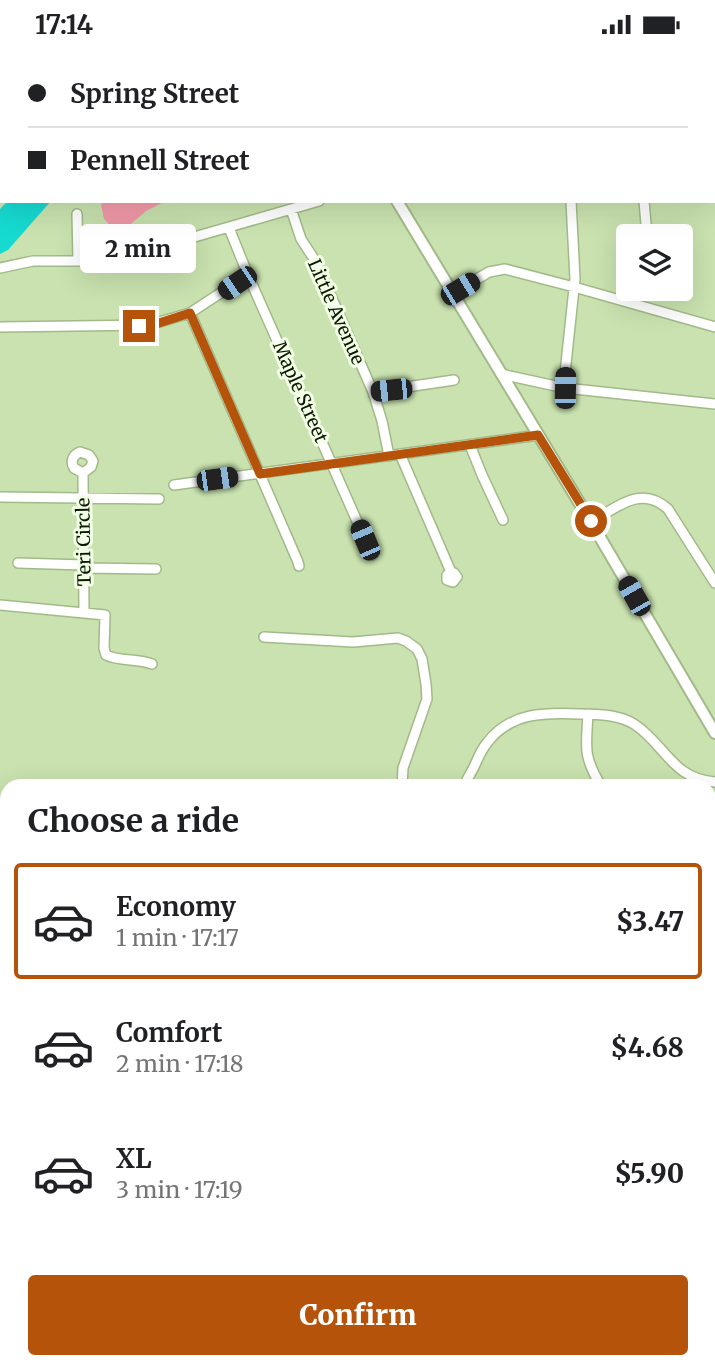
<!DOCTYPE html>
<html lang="en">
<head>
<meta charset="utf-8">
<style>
	:root { --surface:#fff; --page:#f6f6f6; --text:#202124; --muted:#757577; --line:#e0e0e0; --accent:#b45309 }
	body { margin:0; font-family:Merriweather,serif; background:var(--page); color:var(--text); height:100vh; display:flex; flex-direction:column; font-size:26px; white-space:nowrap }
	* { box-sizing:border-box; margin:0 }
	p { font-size:23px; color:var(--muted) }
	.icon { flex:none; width:38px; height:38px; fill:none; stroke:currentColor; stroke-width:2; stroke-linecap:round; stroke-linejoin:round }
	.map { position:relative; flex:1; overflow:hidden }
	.details { position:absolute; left:0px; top:730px; width:716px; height:590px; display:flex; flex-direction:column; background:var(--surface); border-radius:21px 21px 0 0; box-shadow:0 7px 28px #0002 }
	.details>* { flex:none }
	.hud { position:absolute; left:0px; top:0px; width:716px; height:154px; box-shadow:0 7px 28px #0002; display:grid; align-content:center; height:154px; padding:0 28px; background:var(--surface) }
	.controls { position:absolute; left:616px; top:175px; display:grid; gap:14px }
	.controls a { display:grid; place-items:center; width:77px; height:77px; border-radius:7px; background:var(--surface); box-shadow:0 7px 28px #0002; font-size:35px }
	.end { position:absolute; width:32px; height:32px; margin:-16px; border:9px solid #b45309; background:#fff; box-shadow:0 0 0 4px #fff }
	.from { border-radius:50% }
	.bubble { position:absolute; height:49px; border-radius:7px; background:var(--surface); box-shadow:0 7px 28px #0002; font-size:23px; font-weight:800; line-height:49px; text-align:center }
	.car { position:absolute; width:21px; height:42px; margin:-21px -10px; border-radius:9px; box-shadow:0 0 5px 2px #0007; background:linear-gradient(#222 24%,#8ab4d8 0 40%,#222 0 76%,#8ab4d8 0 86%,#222 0) }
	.hud b { display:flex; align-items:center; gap:24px; height:66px; font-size:26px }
	.hud b+b { border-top:2px solid var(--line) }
	.hud i { width:18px; height:18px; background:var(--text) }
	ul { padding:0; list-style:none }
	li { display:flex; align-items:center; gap:21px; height:116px; margin:0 14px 10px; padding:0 14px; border:4px solid transparent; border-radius:7px }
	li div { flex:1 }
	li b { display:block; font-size:26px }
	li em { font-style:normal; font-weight:800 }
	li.on { border-color:var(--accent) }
	li>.icon { width:63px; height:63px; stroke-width:1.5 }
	h2 { padding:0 28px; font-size:32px; line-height:84px }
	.primary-button { display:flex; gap:14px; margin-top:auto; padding:14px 28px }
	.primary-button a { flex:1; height:80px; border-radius:7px; background:var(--accent); color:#fff; font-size:28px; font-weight:800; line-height:80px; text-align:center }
	.status { display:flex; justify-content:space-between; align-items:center; height:49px; padding:0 35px; background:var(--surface); direction:ltr }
	.status svg { height:19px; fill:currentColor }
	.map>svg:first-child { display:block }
</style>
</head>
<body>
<div class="status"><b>17:14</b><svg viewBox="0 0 49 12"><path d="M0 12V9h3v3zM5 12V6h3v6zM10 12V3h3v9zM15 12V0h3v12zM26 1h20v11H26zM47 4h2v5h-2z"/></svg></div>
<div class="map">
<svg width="715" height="1319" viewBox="0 0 715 1319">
	<rect width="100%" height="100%" fill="#c9e2af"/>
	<path fill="#f29aa8" d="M107,152H166L146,162L131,175H109L104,170L101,155Z"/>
	<path fill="#16d9d0" d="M8,152H51L8,201L0,205V160Z"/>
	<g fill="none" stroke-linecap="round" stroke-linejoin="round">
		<path stroke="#16d9d0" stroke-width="2" d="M556,1319L565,1312"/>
		<path stroke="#16d9d0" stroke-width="10" d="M0,888L7,885
			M709,1284L715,1283"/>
		<g stroke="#a1ba88" stroke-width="12">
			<path id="minor" d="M560,0V2
				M633,0V2
				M27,2V0
				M644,152L647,187
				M291,160L301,190L316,213L373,343L382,372L389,407
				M77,165L78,211
				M229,179L248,226L372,506
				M0,219L33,212H89L125,208L319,152
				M453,244L489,223L505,220L574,238L715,278
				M190,264L298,513L299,517
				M0,278L149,276L190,264L248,226
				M501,325L565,339L715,355
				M565,339V324L575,230L571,152
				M373,343L454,331
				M470,396L482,426L503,471
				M400,405L451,523L447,526V531L453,533L457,528L454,524L451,523
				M83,424L74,419C70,412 73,406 80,403L89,406L93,412L91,418L83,424L84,562
				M174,436L539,386
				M0,448L159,450
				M591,473C616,459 641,435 668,460L715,534
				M18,514L84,516
				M84,519L156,520
				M0,556L105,566L104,599L106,606C120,613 138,609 152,615
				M264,588L353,593L398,589L406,592L417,600L422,610L426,635L427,650L403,719L402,737
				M588,665C586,699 583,707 601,737
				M464,737C467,730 471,724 474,718C478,709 481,701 487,694C510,663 546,663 581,665C599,666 618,665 634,675C665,695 672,730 715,733
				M709,937L715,938
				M0,1059L7,1061
				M239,1319L241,1312"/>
		</g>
		<g stroke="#a1ba88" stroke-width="14">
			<path id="major" d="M306,0L307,2
				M397,152L591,473L715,684
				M709,1200L715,1181
				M667,1319L668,1312"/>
		</g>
		<use href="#minor" stroke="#fff" stroke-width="9"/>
		<use href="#major" stroke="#fff" stroke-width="10"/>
	</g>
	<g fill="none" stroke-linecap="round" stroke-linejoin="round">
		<path stroke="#b45309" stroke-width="9" d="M139,277L159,274L190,264L260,425L538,386L591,472"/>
	</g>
	<g text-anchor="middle" stroke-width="6" stroke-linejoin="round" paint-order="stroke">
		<g font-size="18" fill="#0e1604" stroke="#f1ffe5">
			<text transform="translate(336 263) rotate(66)" y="6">Little Avenue</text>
			<text transform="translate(300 343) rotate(66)" y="6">Maple Street</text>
			<text transform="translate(84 493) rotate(-91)" y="6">Teri Circle</text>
		</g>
	</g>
</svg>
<div class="controls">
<a><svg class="icon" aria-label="layers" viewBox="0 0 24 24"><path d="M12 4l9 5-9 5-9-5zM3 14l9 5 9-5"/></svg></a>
</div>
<i class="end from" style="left:591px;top:472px"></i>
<i class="end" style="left:139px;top:277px"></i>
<div class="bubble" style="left:80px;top:175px;width:116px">2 min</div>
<i class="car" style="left:237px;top:234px;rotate:236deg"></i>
<i class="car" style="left:460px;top:240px;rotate:59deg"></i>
<i class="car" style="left:565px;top:339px;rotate:1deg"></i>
<i class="car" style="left:391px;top:341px;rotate:264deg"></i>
<i class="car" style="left:217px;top:430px;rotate:82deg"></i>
<i class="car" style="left:365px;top:491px;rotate:337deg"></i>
<i class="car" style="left:634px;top:547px;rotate:330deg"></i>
<div class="hud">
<b><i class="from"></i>Spring Street</b>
<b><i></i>Pennell Street</b>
</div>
<section class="details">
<h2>Choose a ride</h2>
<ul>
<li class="on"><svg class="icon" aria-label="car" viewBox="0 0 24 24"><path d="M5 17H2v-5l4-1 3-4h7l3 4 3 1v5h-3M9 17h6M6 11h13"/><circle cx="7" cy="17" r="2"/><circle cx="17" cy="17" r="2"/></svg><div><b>Economy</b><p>1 min · 17:17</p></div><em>$3.47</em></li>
<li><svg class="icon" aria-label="car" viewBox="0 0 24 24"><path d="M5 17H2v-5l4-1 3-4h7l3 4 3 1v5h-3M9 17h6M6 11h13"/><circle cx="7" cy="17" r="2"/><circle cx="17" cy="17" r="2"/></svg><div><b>Comfort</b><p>2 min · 17:18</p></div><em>$4.68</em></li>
<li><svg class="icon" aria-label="car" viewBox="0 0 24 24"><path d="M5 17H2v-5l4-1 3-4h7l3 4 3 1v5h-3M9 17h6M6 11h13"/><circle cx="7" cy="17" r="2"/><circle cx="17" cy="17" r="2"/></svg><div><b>XL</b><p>3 min · 17:19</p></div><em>$5.90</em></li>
</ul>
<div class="primary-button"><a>Confirm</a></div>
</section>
</div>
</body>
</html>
